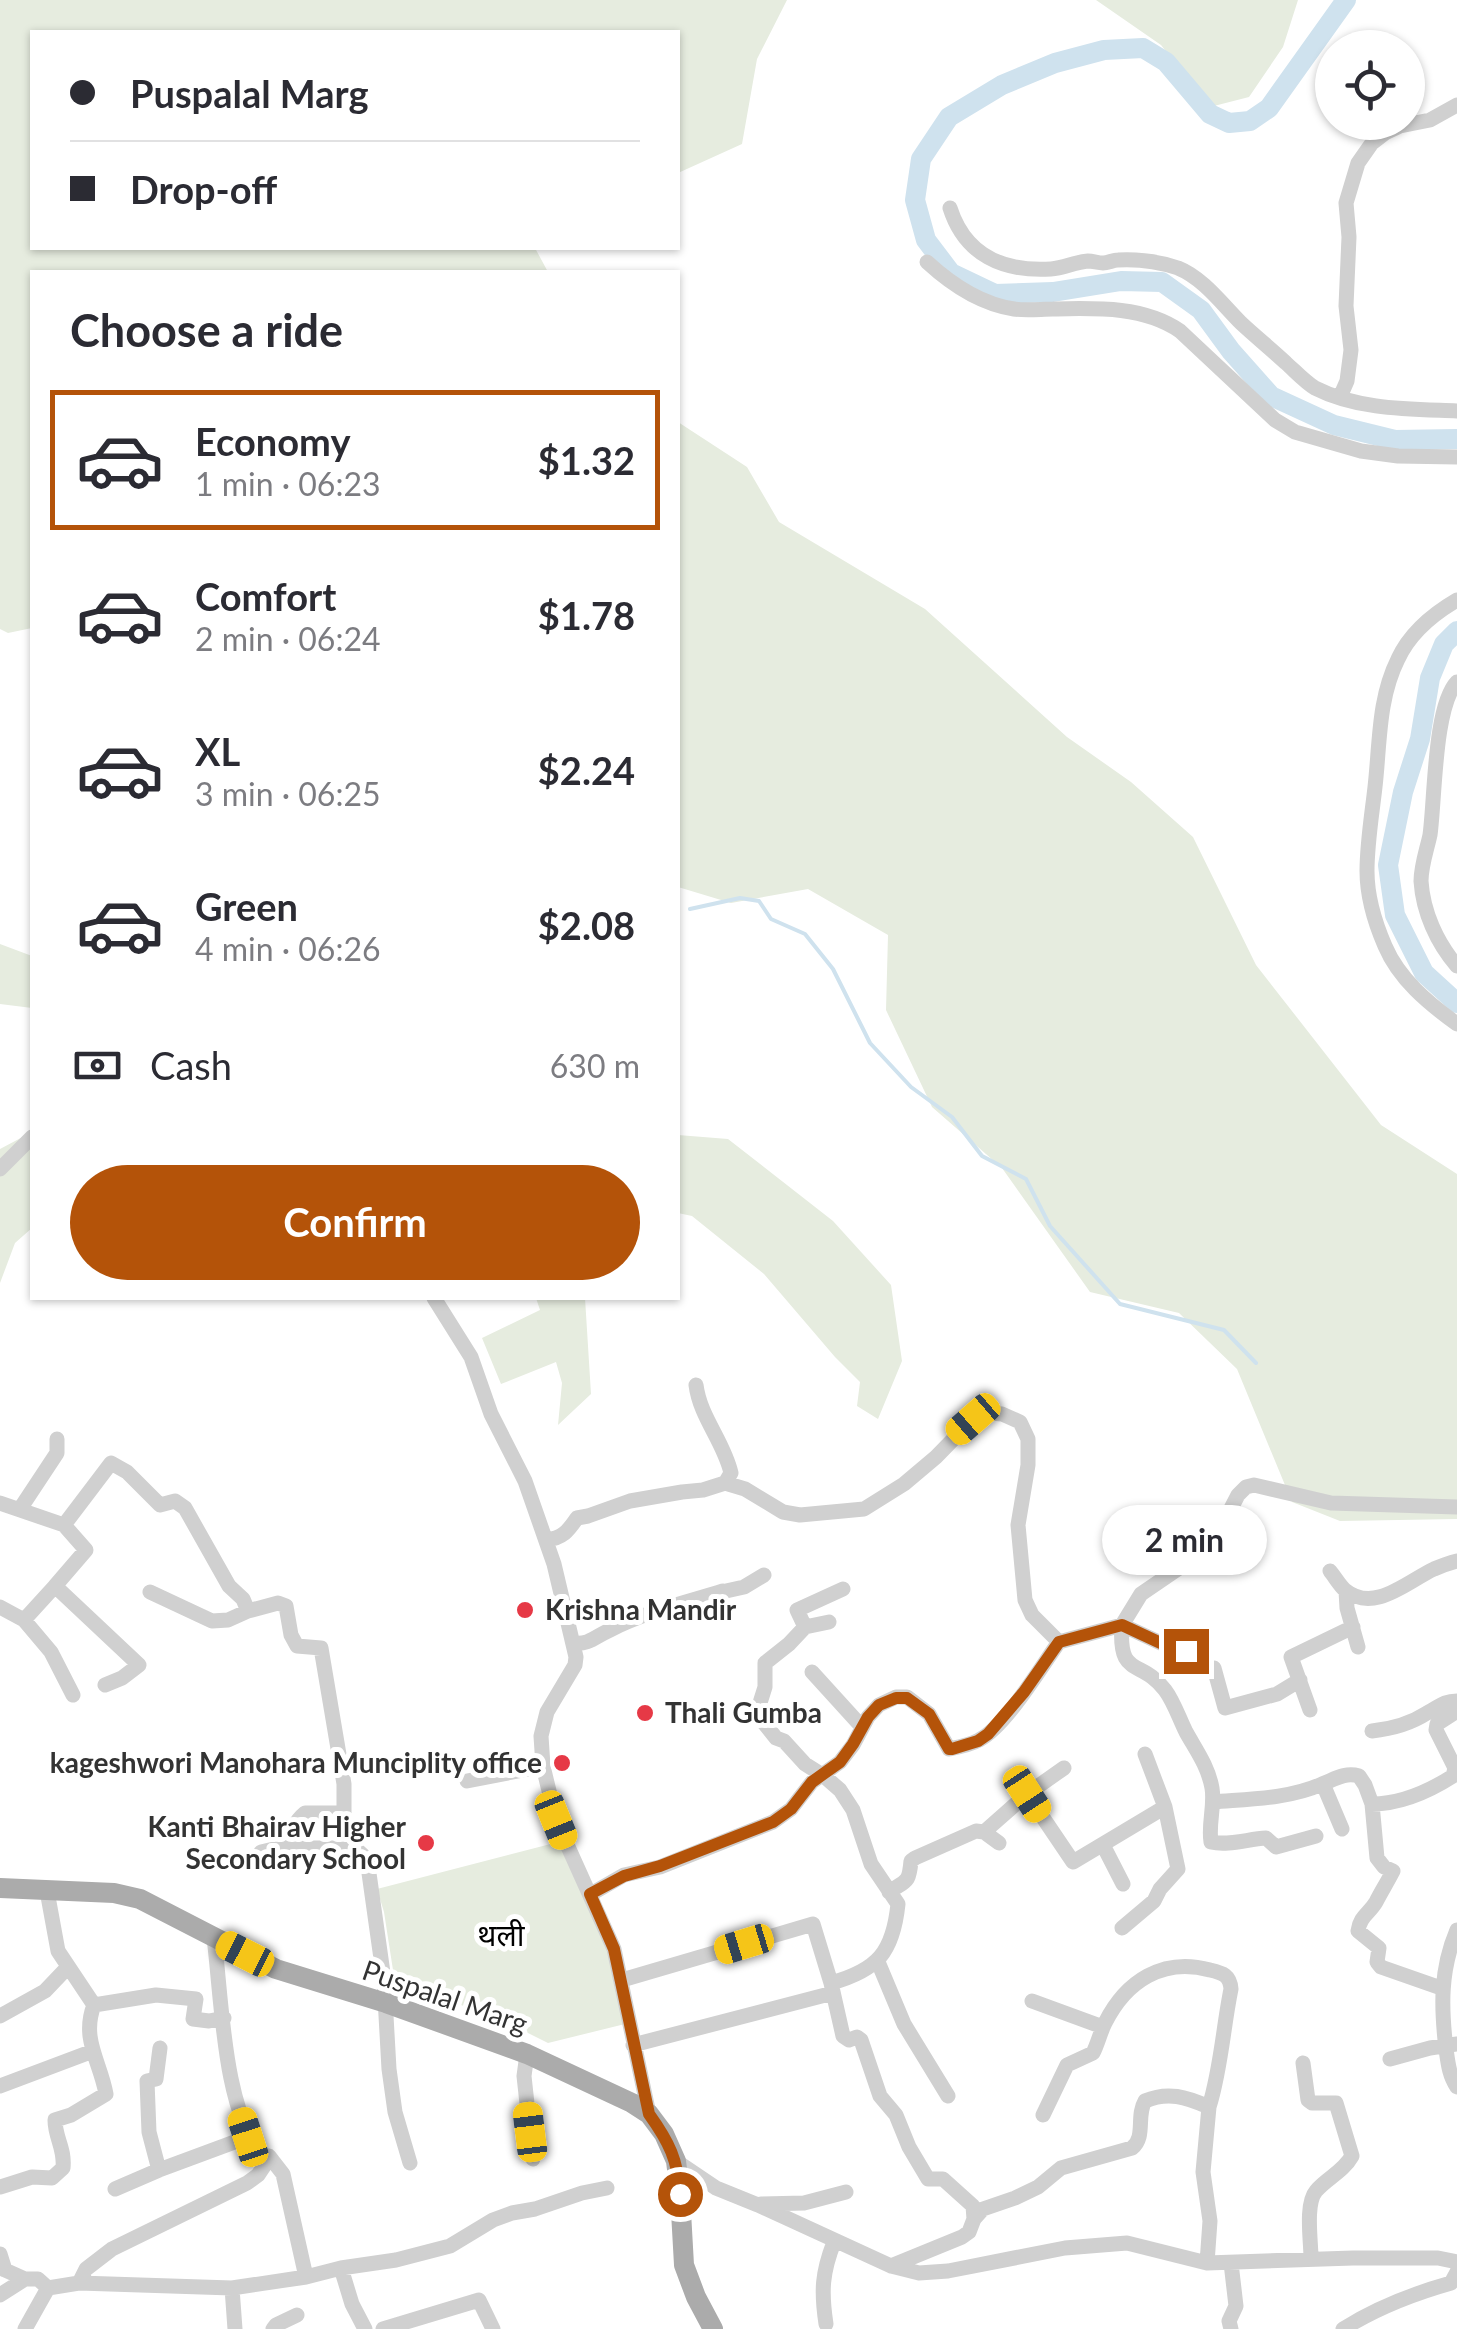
<!DOCTYPE html>
<html lang="en">
<head>
<meta charset="utf-8">
<style>
	:root { --surface:#fff; --page:#f2f2f3; --text:#2b2b33; --muted:#7c7c81; --line:#e1e1e2; --accent:#b45309 }
	body { margin:0; font-family:Lato,"Noto Sans Devanagari",sans-serif; background:var(--page); color:var(--text); height:100vh; display:flex; flex-direction:column; font-size:38px; white-space:nowrap }
	* { box-sizing:border-box; margin:0 }
	p { font-size:32px; color:var(--muted) }
	.icon { flex:none; width:55px; height:55px; fill:none; stroke:currentColor; stroke-width:2; stroke-linecap:round; stroke-linejoin:round }
	.map { position:relative; flex:1; overflow:hidden }
	.details { position:absolute; left:30px; top:270px; width:650px; height:1030px; display:flex; flex-direction:column; background:var(--surface); border-radius:0px; box-shadow:0 2px 8px #0004 }
	.details>* { flex:none }
	.top-card { position:absolute; left:30px; top:30px; width:650px; height:220px; border-radius:0px; box-shadow:0 2px 8px #0004; display:grid; align-content:center; height:220px; padding:0 40px; background:var(--surface) }
	.fabs { position:absolute; left:1315px; top:30px; display:grid; gap:20px }
	.fabs a { display:grid; place-items:center; width:110px; height:110px; border-radius:50%; background:var(--surface); box-shadow:0 2px 8px #0004; font-size:50px }
	.end { position:absolute; width:45px; height:45px; margin:-22px; border:12px solid #b45309; background:#fff; box-shadow:0 0 0 5px #fff }
	.from { border-radius:50% }
	.bubble { position:absolute; height:70px; border-radius:35px; background:var(--surface); box-shadow:0 2px 8px #0004; font-size:32px; font-weight:700; line-height:70px; text-align:center }
	.car { position:absolute; width:30px; height:60px; margin:-30px -15px; border-radius:12px; box-shadow:0 0 8px 2px #0007; background:linear-gradient(#f5c518 24%,#345 0 40%,#f5c518 0 76%,#345 0 86%,#f5c518 0) }
	.top-card b { display:flex; align-items:center; gap:35px; height:95px; font-size:38px }
	.top-card b+b { border-top:2px solid var(--line) }
	.top-card i { width:25px; height:25px; background:var(--text) }
	ul { padding:0; list-style:none }
	li { display:flex; align-items:center; gap:30px; height:140px; margin:0 20px 15px; padding:0 20px; border:5px solid transparent; border-radius:0px }
	li div { flex:1 }
	li b { display:block; font-size:38px }
	li em { font-style:normal; font-weight:700 }
	li.selected { border-color:var(--accent) }
	li>.icon { width:90px; height:90px; stroke-width:1.5 }
	h2 { padding:0 40px; font-size:45px; line-height:120px }
	.pay { display:flex; align-items:center; gap:25px; height:110px; padding:0 40px; font-size:38px }
	.pay p { margin-inline-start:auto }
	.cta { display:flex; gap:20px; margin-top:auto; padding:20px 40px }
	.cta a { flex:1; height:115px; border-radius:60px; background:var(--accent); color:#fff; font-size:40px; font-weight:700; line-height:115px; text-align:center }
	.map>svg:first-child { display:block }
</style>
</head>
<body>
<div class="map">
<svg width="1457" height="2329" viewBox="0 0 1457 2329">
	<rect width="100%" height="100%" fill="#fff"/>
	<path fill="#e6ecdf" d="M0,0H787L757,59L742,144L678,173V32H32V248H535L548,272H32V628L8,633L0,629Z
		M1096,0H1298L1283,47L1249,97L1210,107L1161,45Z
		M678,422L747,467L779,522L925,609L1067,737L1131,782L1193,837L1256,965L1381,1125L1457,1174V1519L1340,1521L1292,1502L1237,1369L1179,1313L1090,1292L1002,1168L932,1107L886,1010L888,935L808,889L731,903L678,887Z
		M0,944L32,956V1008L0,1004Z
		M32,1132V1228L15,1243L0,1283V1149Z
		M678,1135L728,1139L833,1221L891,1285L902,1361L878,1419L857,1406L860,1382L835,1357L764,1274L692,1216L678,1213Z
		M536,1298H585L591,1394L558,1425L562,1383L556,1362L501,1384L482,1338L540,1310Z
		M566,1840L617,1975L625,2024L548,2043L504,2021L418,1989L393,1970L384,1912L377,1889Z"/>
	<g fill="none" stroke-linecap="round" stroke-linejoin="round">
		<path stroke="#cfe2ee" stroke-width="4" d="M690,909L740,898L759,901L771,919L805,934L833,969L870,1043L911,1087L952,1117L982,1156L1026,1179L1050,1226L1120,1304L1224,1330L1256,1363"/>
		<path stroke="#cfe2ee" stroke-width="20" d="M1346,0L1269,108L1250,121L1229,123L1210,114L1166,62L1143,48L1104,50L1055,63L1002,85L949,117L921,159L915,200L926,240L951,273L995,294L1053,292L1121,281L1162,282L1201,310L1231,351L1271,396L1334,425L1395,440L1457,439
			M1457,631L1444,644L1430,678L1420,739L1403,792L1388,865L1395,915L1424,973L1457,1003"/>
		<path stroke="#d0d0d0" stroke-width="15" d="M950,208C965,255 1003,272 1051,269C1064,268 1075,262 1088,261C1093,261 1098,263 1103,263C1108,263 1113,260 1118,260C1137,259 1160,262 1178,268C1203,278 1222,304 1241,323C1256,337 1271,349 1286,363C1295,371 1305,382 1315,388C1358,410 1410,409 1457,411
			M927,262C952,285 980,304 1014,309C1027,311 1041,309 1053,309C1096,308 1144,306 1180,331L1275,420L1295,432L1361,451L1398,456L1457,457
			M1340,397L1347,381L1351,350L1346,306L1349,237L1346,203L1358,163L1372,143L1385,133L1400,126L1430,120L1457,105
			M1457,600C1433,614 1410,633 1398,659C1378,699 1380,743 1375,787C1372,814 1367,843 1367,871C1367,896 1375,923 1385,946C1399,979 1428,1003 1457,1024
			M1457,682C1434,706 1435,799 1430,835C1427,849 1421,866 1421,881C1423,912 1437,943 1457,966
			M0,1169L32,1137
			M434,1298L471,1357L491,1414L525,1481L554,1564L576,1657L575,1665L547,1712L541,1736L543,1766L556,1820L614,1949L649,2114
			M725,1483L745,1489L783,1512L800,1515L864,1509L904,1484L936,1457L973,1419L990,1413L1002,1414L1020,1422L1028,1439V1465L1018,1525L1025,1600L1032,1615L1059,1642L1122,1625L1141,1594L1182,1566L1207,1555L1238,1495L1246,1487L1254,1485L1331,1503L1457,1507
			M0,1503L64,1525
			M20,1509L57,1453V1439
			M546,1540C563,1538 568,1531 577,1518L588,1516L630,1501L682,1492L703,1490L725,1483L731,1473C724,1442 700,1417 696,1385
			M1330,1571C1335,1577 1340,1586 1345,1590C1374,1614 1408,1581 1434,1569C1441,1566 1449,1563 1457,1561
			M55,1586L24,1620L51,1652L73,1695
			M726,1591L744,1587L764,1575
			M1346,1591L1347,1608L1358,1647
			M150,1592L212,1621L228,1620L248,1611
			M0,1607L24,1620
			M805,1627L829,1622
			M574,1643C589,1645 596,1636 610,1630C645,1612 685,1603 723,1591
			M1186,1651L1165,1645L1122,1625C1118,1679 1141,1658 1165,1690C1174,1702 1179,1718 1186,1732C1196,1750 1208,1766 1212,1788C1215,1806 1208,1824 1211,1842C1228,1846 1248,1839 1266,1838L1276,1847L1316,1836
			M1214,1668L1225,1708L1277,1694L1300,1680
			M812,1672L862,1727
			M105,1685L122,1678L139,1665L55,1586L86,1550L64,1525L111,1463L127,1472L160,1505L175,1501L185,1508L229,1586L243,1599L248,1611L278,1603L286,1606L291,1635L297,1646L321,1648L344,1784V1813H305C294,1822 290,1835 291,1848H355L367,1859L384,1980L389,2069L395,2112L410,2163
			M1310,1710L1291,1657L1353,1627
			M1372,1731C1391,1729 1410,1724 1427,1713C1439,1707 1443,1701 1457,1701
			M467,1781L543,1766
			M1323,1784L1342,1829
			M1027,1794L1073,1862L1165,1807
			M1213,1802C1248,1799 1289,1799 1322,1784C1335,1779 1345,1772 1359,1776L1365,1785L1372,1804L1377,1858L1384,1867L1393,1871C1388,1881 1381,1892 1376,1902C1369,1914 1360,1916 1358,1931L1379,1948L1377,1962L1381,1967L1441,1988
			M1372,1804C1401,1804 1428,1792 1453,1776L1455,1768L1436,1730L1437,1724L1457,1711
			M984,1832L1027,1794L1064,1768
			M1103,1845L1123,1884
			M261,1852L278,1848L290,1837
			M47,1891L58,1951L94,2005
			M889,1892C907,1880 909,1883 911,1861L915,1858L976,1831L984,1832L999,1843
			M591,1894L624,1875L660,1867L773,1822L791,1809L812,1782L840,1762L853,1745L868,1717L879,1705L896,1697H907L929,1714L949,1749C959,1747 970,1745 979,1740C1006,1726 1041,1667 1059,1642
			M1122,1928L1154,1901L1160,1889L1178,1869L1165,1807L1145,1754
			M1457,1930C1440,1970 1441,2007 1446,2049C1448,2063 1449,2075 1457,2087
			M214,1938C222,2000 223,2110 263,2157L269,2156L283,2174L306,2277
			M878,1962L904,2024L948,2096
			M622,1980L813,1924L831,1983L843,2036L849,2040L857,2037L861,2040L880,2096L896,2115L909,2147L928,2179H943L973,2206L974,2219
			M831,1983C878,1970 893,1952 898,1904L871,1864L853,1810L840,1790L824,1776L805,1764L784,1741L776,1738L764,1723L759,1706L765,1687V1663L789,1644L805,1627L797,1610L843,1589
			M1032,2001L1103,2027
			M0,2016L45,1991L65,1970
			M633,2045L833,1993
			M160,2048L156,2079L147,2081L149,2132L159,2170L248,2137
			M527,2054L524,2076L533,2159
			M1390,2059L1430,2048L1457,2044
			M1303,2063L1308,2100L1312,2103H1336L1352,2156C1343,2172 1327,2178 1316,2191C1305,2204 1311,2241 1311,2258
			M0,2086L93,2051
			M1043,2115L1067,2065L1093,2053C1098,2043 1100,2033 1105,2023C1126,1981 1163,1957 1210,1970C1223,1973 1230,1975 1231,1989C1223,2028 1221,2069 1209,2107
			M676,2161L716,2188L758,2205L891,2266L919,2273L948,2271L1065,2248L1127,2243L1207,2263L1353,2258H1438L1457,2262
			M0,2187L32,2177L52,2178L63,2168C65,2148 55,2138 55,2120L71,2115L106,2094C100,2061 81,2039 94,2005L156,1995L196,1999L193,2019L209,2021L224,2018
			M115,2189L159,2170
			M761,2204L804,2203L846,2192
			M0,2254L5,2270L25,2279
			M891,2266L962,2237L969,2232L974,2219L983,2209L1015,2198L1038,2187L1061,2168L1132,2148C1146,2137 1136,2116 1145,2101C1168,2091 1186,2097 1209,2107L1203,2172L1210,2221L1207,2263
			M341,2268L352,2304L365,2329
			M79,2283L86,2269L112,2249L247,2183L258,2175L264,2166L263,2157
			M232,2288L235,2329
			M0,2295L25,2279H38L48,2288
			M826,2324C821,2291 822,2273 834,2242
			M25,2329L48,2288L79,2283L232,2288L306,2277L341,2268L396,2260L450,2246L493,2220L512,2213L535,2209L582,2193L607,2188
			M273,2329L276,2325L297,2315
			M383,2329L479,2300L493,2329
			M1231,2329L1229,2321L1236,2306L1231,2263
			M1343,2329C1378,2307 1412,2294 1451,2283L1457,2272"/>
		<path stroke="#ababab" stroke-width="20" d="M0,1888L114,1893L140,1899L276,1969L386,2003L527,2054L632,2103L649,2114L664,2134L676,2161L680,2194L684,2265L696,2297L713,2329"/>
	</g>
	<g fill="none" stroke-linecap="round" stroke-linejoin="round">
		<path stroke="#b45309" stroke-width="12" d="M680,2194C678,2160 669,2142 649,2114L614,1949L590,1894L624,1876L660,1866L773,1822L791,1809L812,1782L840,1762L853,1744L868,1717L879,1705L896,1698H907L929,1714L949,1749H952L978,1741L988,1734L1024,1692L1059,1642L1122,1625L1165,1645L1186,1651"/>
	</g>
	<g fill="#e63946" stroke="#fff" stroke-width="4">
		<circle cx="525" cy="1610" r="10"/>
		<circle cx="645" cy="1713" r="10"/>
		<circle cx="562" cy="1763" r="10"/>
		<circle cx="426" cy="1843" r="10"/>
	</g>
	<g text-anchor="middle" stroke-width="10" stroke-linejoin="round" paint-order="stroke">
		<g font-size="28" font-weight="bold" fill="#333" stroke="#fff" text-anchor="start">
			<text x="545" y="1620">Krishna Mandir</text>
			<text x="665" y="1723">Thali Gumba</text>
			<text x="542" y="1773" text-anchor="end">kageshwori Manohara Munciplity office</text>
			<text x="406" y="1837" text-anchor="end">Kanti Bhairav Higher<tspan x="406" dy="32">Secondary School</tspan></text>
		</g>
		<g font-size="28" fill="#333" stroke="#fff">
			<text transform="translate(445 1997) rotate(19)" y="10">Puspalal Marg</text>
		</g>
		<g font-size="30" fill="#000" stroke="#fff">
			<text x="501" y="1946">थली</text>
		</g>
	</g>
</svg>
<div class="fabs">
<a><svg class="icon" aria-label="locate" viewBox="0 0 24 24"><circle cx="12" cy="12" r="6"/><path d="M12 2v4M12 18v4M2 12h4M18 12h4"/></svg></a>
</div>
<i class="end from" style="left:680px;top:2194px"></i>
<i class="end" style="left:1186px;top:1651px"></i>
<div class="bubble" style="left:1102px;top:1505px;width:165px">2 min</div>
<i class="car" style="left:973px;top:1419px;rotate:229deg"></i>
<i class="car" style="left:1027px;top:1794px;rotate:147deg"></i>
<i class="car" style="left:556px;top:1820px;rotate:158deg"></i>
<i class="car" style="left:744px;top:1944px;rotate:253deg"></i>
<i class="car" style="left:245px;top:1954px;rotate:297deg"></i>
<i class="car" style="left:530px;top:2132px;rotate:353deg"></i>
<i class="car" style="left:248px;top:2137px;rotate:342deg"></i>
<div class="top-card">
<b><i class="from"></i>Puspalal Marg</b>
<b><i></i>Drop-off</b>
</div>
<section class="details">
<h2>Choose a ride</h2>
<ul>
<li class="selected"><svg class="icon" aria-label="car" viewBox="0 0 24 24"><path d="M5 17H2v-5l4-1 3-4h7l3 4 3 1v5h-3M9 17h6M6 11h13"/><circle cx="7" cy="17" r="2"/><circle cx="17" cy="17" r="2"/></svg><div><b>Economy</b><p>1 min · 06:23</p></div><em>$1.32</em></li>
<li><svg class="icon" aria-label="car" viewBox="0 0 24 24"><path d="M5 17H2v-5l4-1 3-4h7l3 4 3 1v5h-3M9 17h6M6 11h13"/><circle cx="7" cy="17" r="2"/><circle cx="17" cy="17" r="2"/></svg><div><b>Comfort</b><p>2 min · 06:24</p></div><em>$1.78</em></li>
<li><svg class="icon" aria-label="car" viewBox="0 0 24 24"><path d="M5 17H2v-5l4-1 3-4h7l3 4 3 1v5h-3M9 17h6M6 11h13"/><circle cx="7" cy="17" r="2"/><circle cx="17" cy="17" r="2"/></svg><div><b>XL</b><p>3 min · 06:25</p></div><em>$2.24</em></li>
<li><svg class="icon" aria-label="car" viewBox="0 0 24 24"><path d="M5 17H2v-5l4-1 3-4h7l3 4 3 1v5h-3M9 17h6M6 11h13"/><circle cx="7" cy="17" r="2"/><circle cx="17" cy="17" r="2"/></svg><div><b>Green</b><p>4 min · 06:26</p></div><em>$2.08</em></li>
</ul>
<div class="pay"><svg class="icon" aria-label="cash" viewBox="0 0 24 24"><path d="M3 7h18v10H3z"/><circle cx="12" cy="12" r="2"/></svg>Cash<p>630 m</p></div>
<div class="cta"><a>Confirm</a></div>
</section>
</div>
</body>
</html>
